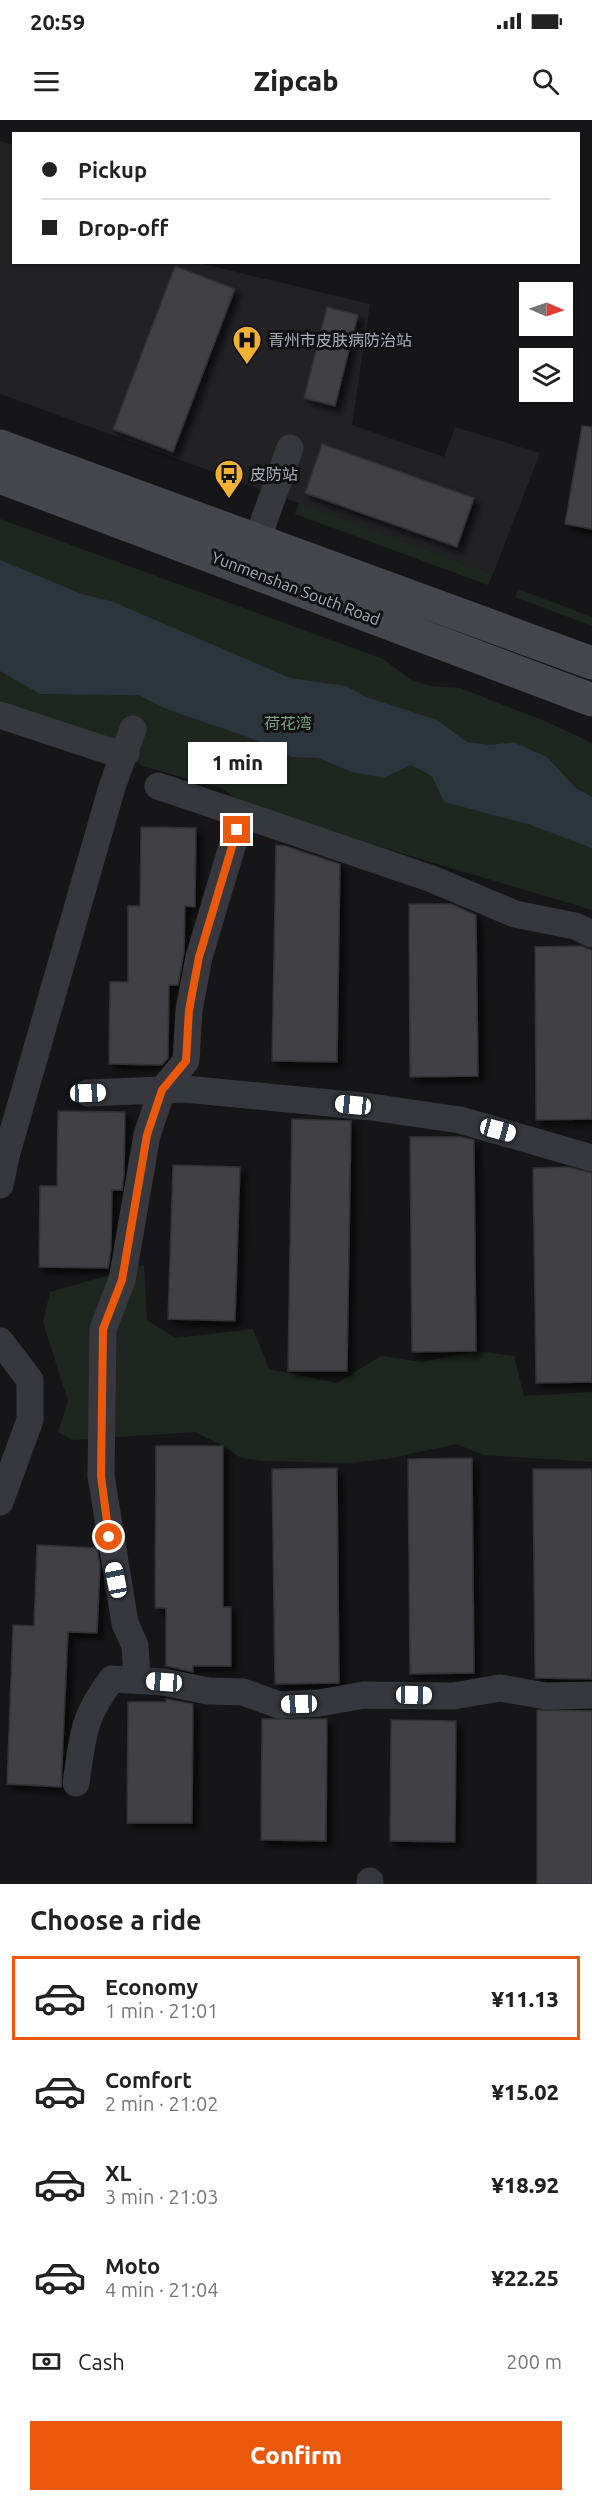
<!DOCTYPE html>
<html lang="en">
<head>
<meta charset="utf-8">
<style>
	:root { --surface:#fff; --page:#f2f2f2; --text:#222; --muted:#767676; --line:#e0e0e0; --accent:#ea580c }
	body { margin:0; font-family:Ubuntu,"Noto Sans SC",sans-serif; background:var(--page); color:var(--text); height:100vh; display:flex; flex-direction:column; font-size:22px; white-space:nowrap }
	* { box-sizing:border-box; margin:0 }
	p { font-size:20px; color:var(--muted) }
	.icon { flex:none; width:33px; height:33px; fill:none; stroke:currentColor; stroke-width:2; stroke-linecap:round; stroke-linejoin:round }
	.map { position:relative; height:1764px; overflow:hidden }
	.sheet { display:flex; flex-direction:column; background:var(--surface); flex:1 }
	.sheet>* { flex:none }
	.guide { position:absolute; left:12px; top:12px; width:568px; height:132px; border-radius:0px; box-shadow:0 2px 4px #0004; display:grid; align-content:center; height:132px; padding:0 30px; background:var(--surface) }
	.needle { width:39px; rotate:92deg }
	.fabs { position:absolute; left:519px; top:162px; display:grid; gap:12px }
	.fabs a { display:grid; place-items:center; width:54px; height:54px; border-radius:0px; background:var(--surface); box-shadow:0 2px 4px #0004; font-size:30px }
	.end { position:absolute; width:27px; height:27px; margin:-14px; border:8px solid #ea580c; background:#fff; box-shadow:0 0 0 3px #fff }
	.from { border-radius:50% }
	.bubble { position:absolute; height:42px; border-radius:0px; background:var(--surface); box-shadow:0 2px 4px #0004; font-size:20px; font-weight:800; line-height:42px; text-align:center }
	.car { position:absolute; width:18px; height:36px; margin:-18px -9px; border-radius:8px; box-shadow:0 0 4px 2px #0007; background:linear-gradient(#fff 24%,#345 0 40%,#fff 0 76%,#345 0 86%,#fff 0) }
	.guide b { display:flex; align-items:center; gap:21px; height:57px; font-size:22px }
	.guide b+b { border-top:2px solid var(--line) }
	.guide i { width:15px; height:15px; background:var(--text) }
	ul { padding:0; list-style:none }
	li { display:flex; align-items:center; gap:18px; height:84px; margin:0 12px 9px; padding:0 18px; border:3px solid transparent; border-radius:0px }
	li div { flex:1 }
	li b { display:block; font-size:22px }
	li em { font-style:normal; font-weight:800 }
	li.active { border-color:var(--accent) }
	li>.icon { width:54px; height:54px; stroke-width:1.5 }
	h2 { padding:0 30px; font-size:27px; line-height:72px }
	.pay { display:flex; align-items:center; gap:15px; height:66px; padding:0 30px; font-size:22px }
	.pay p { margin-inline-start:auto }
	.button { display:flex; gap:12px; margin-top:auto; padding:12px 30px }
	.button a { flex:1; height:69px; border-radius:0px; background:var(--accent); color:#fff; font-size:24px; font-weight:800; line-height:69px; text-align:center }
	.status { display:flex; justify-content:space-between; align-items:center; height:42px; padding:0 30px; background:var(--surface); direction:ltr }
	.status svg { height:16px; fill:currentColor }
	header { display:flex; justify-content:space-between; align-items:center; height:78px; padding:0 30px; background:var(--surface); font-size:27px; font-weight:800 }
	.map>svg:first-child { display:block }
</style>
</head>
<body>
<div class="status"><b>20:59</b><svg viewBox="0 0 49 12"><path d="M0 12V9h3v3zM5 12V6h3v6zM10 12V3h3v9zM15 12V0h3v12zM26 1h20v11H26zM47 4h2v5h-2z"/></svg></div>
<header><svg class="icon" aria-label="menu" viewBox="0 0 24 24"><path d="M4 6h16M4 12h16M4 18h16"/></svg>Zipcab<svg class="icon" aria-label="search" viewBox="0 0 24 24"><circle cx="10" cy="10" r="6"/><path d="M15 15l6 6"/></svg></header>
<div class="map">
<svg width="592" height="1764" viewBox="0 0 592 1764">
	<defs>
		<filter id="shadow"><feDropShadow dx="5.5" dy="5.5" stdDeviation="3" flood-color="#0009"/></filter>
	</defs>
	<rect width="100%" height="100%" fill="#161618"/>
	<path fill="#222225" d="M0,21L13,25L14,142L199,143L370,184L352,305L444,337L455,307L540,333L493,454L0,274Z"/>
	<path fill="#1e261f" d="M299,383L493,454L488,465L295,394Z
		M0,399L383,539L412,560L431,566L460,568L545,601L592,623V790L249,688L221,668L142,646L126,633L0,587Z
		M518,469L592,497V506L515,477Z
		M144,1145L147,1200L175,1218L253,1209L269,1249L337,1263L381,1236L422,1242L476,1231L514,1236L524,1276L592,1272V1342L484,1335L456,1324L387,1339L347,1343L263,1341L241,1338L223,1326L195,1312L73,1320L58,1312L68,1281L43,1202L50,1172Z"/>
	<path fill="#2c353c" d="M0,440L82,474L111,481L290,558L346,566L366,577L437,600L467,622L491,625L513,622L547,637L576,668L592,677V728L528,704L444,682L432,656L411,645L383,658L352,652L318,638L292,637L248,617L169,590L138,575L40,574L0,551Z"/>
	<path fill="#404145" stroke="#303034" stroke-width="1.5" filter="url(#shadow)" d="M175,146L235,169L173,332L113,309Z
		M327,187L358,195L335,286L304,278Z
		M582,306L592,307V409L565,404Z
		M322,324L474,378L457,427L305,373Z
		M141,707L196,708L195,787L185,786L184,832L178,865H169L168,938L162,945L109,944L110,862H128V786H140Z
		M276,725L285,726L340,744L337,942L272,941Z
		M409,784H451L476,795L478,956L410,957Z
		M581,826L592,830V999L536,1000L535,827Z
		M58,991L125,992L124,1055L122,1070H112L111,1129L108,1148L39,1147L40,1066H57Z
		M292,999L351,1001L347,1251H288Z
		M410,1017H461L474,1020L476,1231L412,1232Z
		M173,1045L240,1047L235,1201L168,1199Z
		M568,1047L592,1053V1262L536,1263L533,1048Z
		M156,1326H223V1487H231V1546H193V1552L166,1546V1488H155Z
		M472,1338L474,1553L410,1554L408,1339Z
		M337,1348L339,1563L275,1564L272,1349Z
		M533,1349H592V1559L535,1558Z
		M37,1425L97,1428L100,1446L97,1513L68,1512L61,1667L7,1664L13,1505L34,1506Z
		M166,1579L193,1584L192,1703H127L128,1582H166Z
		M537,1590L592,1591V1764H537Z
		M262,1599H327L326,1721L261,1720Z
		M391,1600L456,1601L455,1722L390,1721Z"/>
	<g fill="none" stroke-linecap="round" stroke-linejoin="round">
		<path stroke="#37383d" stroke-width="27" d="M257,420L290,328
			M0,595L109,631L126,633
			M158,666L432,759L515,794L575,806L592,814
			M88,973L185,969L371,987L460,1000L592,1038
			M0,1065L6,1036L112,667L133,609
			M0,1221L30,1260V1300L0,1382
			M137,1560L135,1526L125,1503L101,1356L103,1209L122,1160L147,1015L162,970L186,941L189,890L199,837L237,710V693
			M76,1663C83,1616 82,1598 112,1559L164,1562L208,1571L243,1572L279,1585L319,1583L364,1575L453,1576L500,1568L546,1576L592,1575
			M370,1761V1764"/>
		<path stroke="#45474d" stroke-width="33" d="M0,326L592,543
			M0,357L592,580"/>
	</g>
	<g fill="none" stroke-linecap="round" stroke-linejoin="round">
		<path stroke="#ea580c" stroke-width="8" d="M109,1417L101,1356L103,1209L122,1160L147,1015L162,970L186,941L189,890L199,837L237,710"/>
	</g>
	<defs>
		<g id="hospital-pin" transform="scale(1.5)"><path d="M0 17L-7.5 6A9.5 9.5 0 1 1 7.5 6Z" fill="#f2b134" stroke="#111113"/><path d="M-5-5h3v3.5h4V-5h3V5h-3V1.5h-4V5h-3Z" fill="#111"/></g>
		<g id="bus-pin" transform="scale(1.5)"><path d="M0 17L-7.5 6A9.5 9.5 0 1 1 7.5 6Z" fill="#f2b134" stroke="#111113"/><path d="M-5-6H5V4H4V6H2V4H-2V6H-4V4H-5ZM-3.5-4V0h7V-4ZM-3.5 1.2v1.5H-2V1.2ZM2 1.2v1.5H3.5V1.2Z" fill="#111"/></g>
	</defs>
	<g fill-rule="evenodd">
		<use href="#hospital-pin" x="247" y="220"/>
		<use href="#bus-pin" x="229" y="354"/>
	</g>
	<g text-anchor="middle" stroke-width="6" stroke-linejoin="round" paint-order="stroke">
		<g font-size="16" fill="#a8adb8" stroke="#111113" text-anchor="start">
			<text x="268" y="226">青州市皮肤病防治站</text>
			<text x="250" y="360">皮防站</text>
		</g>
		<g font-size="16" fill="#a8adb8" stroke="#111113">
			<text transform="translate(296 468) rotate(21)" y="6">Yunmenshan South Road</text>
		</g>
		<g font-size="16" fill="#7fa381" stroke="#111113">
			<text x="288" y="609">荷花湾</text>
		</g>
	</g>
</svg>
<div class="fabs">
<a><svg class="needle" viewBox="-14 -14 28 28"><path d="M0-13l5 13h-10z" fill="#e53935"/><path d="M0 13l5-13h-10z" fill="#767676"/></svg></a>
<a><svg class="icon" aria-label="layers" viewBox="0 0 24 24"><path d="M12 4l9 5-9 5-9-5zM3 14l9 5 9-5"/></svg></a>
</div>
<i class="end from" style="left:109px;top:1417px"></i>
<i class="end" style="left:237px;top:710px"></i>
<div class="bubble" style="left:188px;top:622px;width:99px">1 min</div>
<i class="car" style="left:88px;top:973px;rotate:88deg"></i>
<i class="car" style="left:353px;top:985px;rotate:276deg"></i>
<i class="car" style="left:498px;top:1010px;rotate:105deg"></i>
<i class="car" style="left:116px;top:1460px;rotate:349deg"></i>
<i class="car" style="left:164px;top:1562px;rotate:274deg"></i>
<i class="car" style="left:414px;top:1575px;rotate:91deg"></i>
<i class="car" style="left:299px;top:1584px;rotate:268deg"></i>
<div class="guide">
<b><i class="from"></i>Pickup</b>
<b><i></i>Drop-off</b>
</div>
</div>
<section class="sheet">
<h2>Choose a ride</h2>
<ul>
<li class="active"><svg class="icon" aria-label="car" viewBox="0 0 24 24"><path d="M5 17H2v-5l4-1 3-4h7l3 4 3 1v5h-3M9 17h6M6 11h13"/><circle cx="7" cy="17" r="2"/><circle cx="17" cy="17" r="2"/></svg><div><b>Economy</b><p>1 min · 21:01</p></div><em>¥11.13</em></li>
<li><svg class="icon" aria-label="car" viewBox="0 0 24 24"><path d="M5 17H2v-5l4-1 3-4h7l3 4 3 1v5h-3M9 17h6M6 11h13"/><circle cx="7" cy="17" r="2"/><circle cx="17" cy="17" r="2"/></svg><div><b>Comfort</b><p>2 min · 21:02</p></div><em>¥15.02</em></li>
<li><svg class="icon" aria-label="car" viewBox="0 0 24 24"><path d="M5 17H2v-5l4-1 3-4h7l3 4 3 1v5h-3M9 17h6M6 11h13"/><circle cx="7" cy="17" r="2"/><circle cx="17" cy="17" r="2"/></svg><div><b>XL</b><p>3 min · 21:03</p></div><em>¥18.92</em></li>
<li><svg class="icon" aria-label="car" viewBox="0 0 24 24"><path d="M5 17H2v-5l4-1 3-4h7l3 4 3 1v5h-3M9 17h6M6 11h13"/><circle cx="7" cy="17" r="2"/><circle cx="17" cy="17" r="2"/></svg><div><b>Moto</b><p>4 min · 21:04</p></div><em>¥22.25</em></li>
</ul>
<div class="pay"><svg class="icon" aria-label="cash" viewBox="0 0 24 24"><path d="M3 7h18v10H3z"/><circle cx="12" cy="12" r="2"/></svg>Cash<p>200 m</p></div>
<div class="button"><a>Confirm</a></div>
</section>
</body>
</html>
